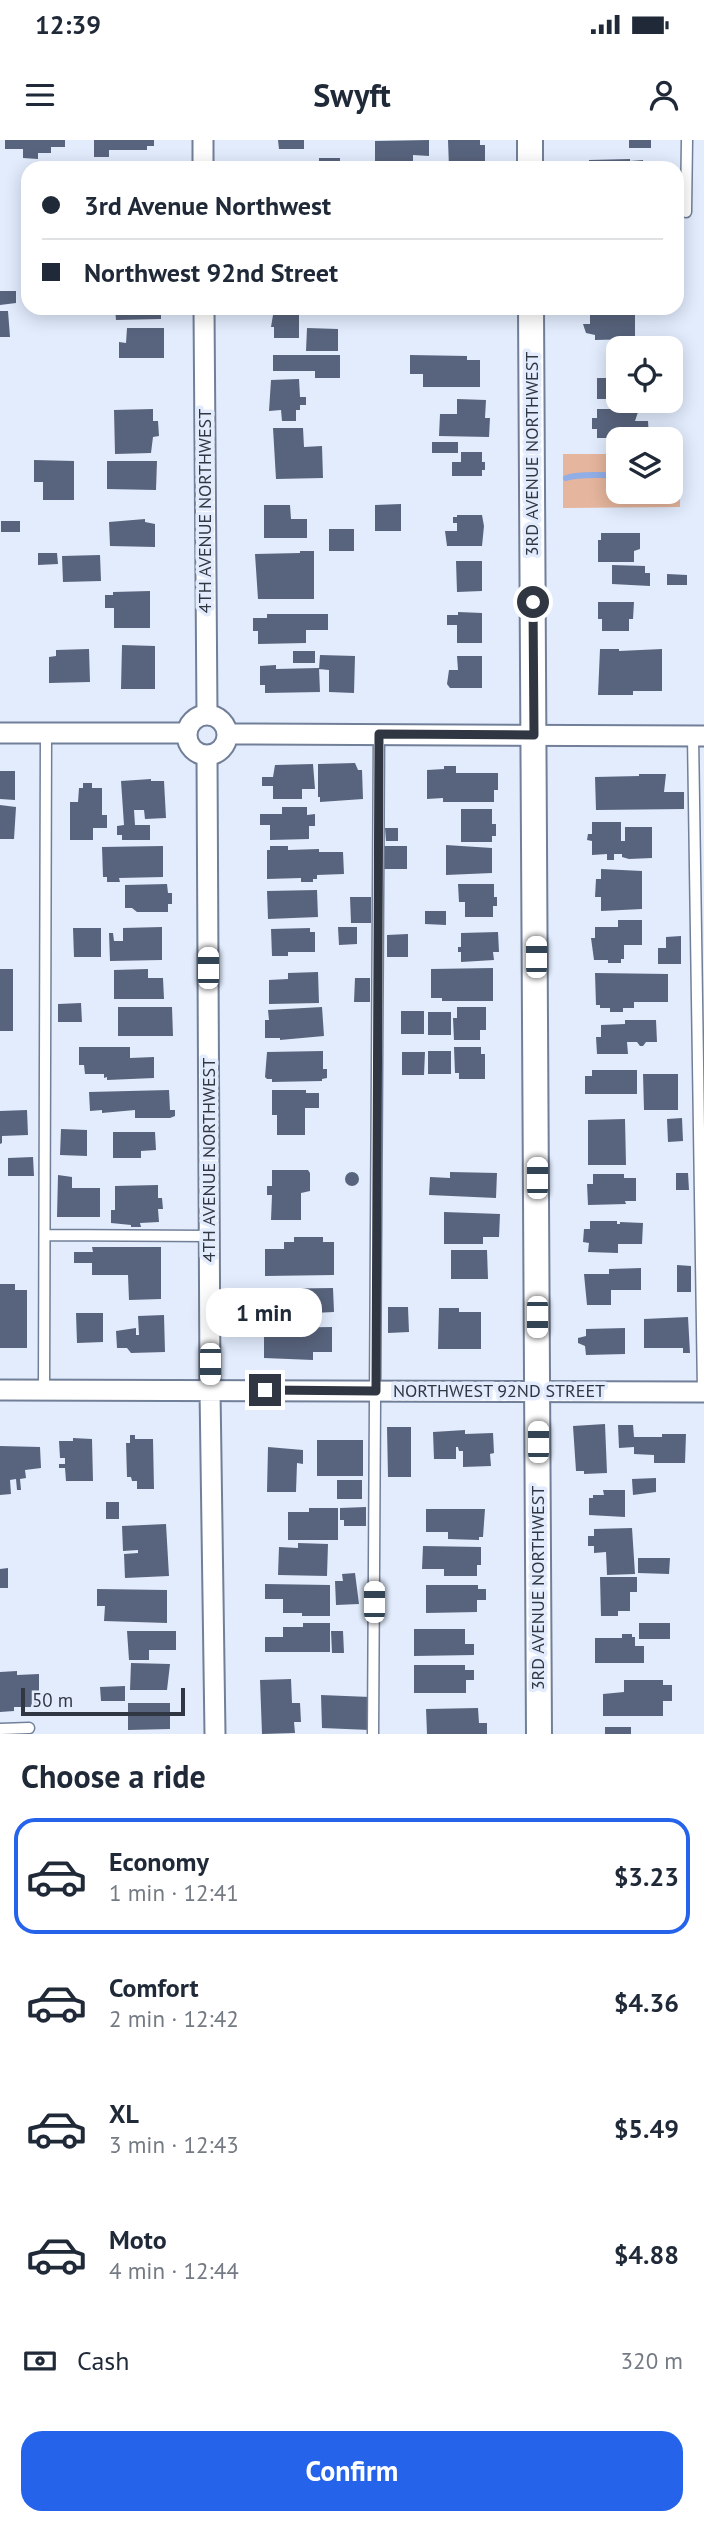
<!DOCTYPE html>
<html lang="en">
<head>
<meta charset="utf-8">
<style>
	:root { --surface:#fff; --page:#f6f6f7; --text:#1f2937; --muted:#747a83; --line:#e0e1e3; --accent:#2563eb }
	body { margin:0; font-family:"PT Sans",sans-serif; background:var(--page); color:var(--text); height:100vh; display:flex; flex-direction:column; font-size:26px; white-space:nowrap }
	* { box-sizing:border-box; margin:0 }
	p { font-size:23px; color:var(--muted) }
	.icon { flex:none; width:38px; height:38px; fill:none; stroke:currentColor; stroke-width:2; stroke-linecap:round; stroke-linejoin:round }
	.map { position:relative; height:1594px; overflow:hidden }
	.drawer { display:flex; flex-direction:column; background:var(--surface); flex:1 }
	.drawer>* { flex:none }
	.hud { position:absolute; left:21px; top:21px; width:663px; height:154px; border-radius:21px; box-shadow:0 4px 18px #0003; display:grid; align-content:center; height:154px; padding:0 21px; background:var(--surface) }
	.tools { position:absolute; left:606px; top:196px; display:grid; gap:14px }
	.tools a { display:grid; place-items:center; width:77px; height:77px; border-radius:14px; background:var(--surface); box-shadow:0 4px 18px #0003; font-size:35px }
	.scale { position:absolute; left:21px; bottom:18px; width:164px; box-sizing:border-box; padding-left:7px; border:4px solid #313742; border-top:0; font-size:19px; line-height:24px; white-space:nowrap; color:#313742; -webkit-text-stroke:5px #e2ecfd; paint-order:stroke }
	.end { position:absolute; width:32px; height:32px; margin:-16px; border:9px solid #313742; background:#fff; box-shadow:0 0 0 4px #fff }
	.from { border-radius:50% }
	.bubble { position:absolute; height:49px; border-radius:21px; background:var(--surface); box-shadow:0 4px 18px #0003; font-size:23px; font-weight:700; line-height:49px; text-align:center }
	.car { position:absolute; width:21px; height:42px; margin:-21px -10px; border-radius:9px; box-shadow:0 0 5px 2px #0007; background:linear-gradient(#fff 24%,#345 0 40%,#fff 0 76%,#345 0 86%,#fff 0) }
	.hud b { display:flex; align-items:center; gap:24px; height:66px; font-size:26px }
	.hud b+b { border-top:2px solid var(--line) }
	.hud i { width:18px; height:18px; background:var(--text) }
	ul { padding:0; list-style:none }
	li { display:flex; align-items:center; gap:21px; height:116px; margin:0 14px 10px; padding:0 7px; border:4px solid transparent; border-radius:21px }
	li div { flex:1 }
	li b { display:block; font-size:26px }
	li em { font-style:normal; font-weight:700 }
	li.active { border-color:var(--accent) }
	li>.icon { width:63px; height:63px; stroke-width:1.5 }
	h2 { padding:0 21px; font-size:32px; line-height:84px }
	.pay { display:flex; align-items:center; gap:18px; height:77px; padding:0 21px; font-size:26px }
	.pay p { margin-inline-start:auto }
	.action { display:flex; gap:14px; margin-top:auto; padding:14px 21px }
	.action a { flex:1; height:80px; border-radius:21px; background:var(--accent); color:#fff; font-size:28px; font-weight:700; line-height:80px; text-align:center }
	.status { display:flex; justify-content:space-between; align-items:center; height:49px; padding:0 35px; background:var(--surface); direction:ltr }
	.status svg { height:19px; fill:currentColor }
	header { display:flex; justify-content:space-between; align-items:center; height:91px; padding:0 21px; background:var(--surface); font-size:32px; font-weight:700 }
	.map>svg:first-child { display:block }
</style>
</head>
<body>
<div class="status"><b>12:39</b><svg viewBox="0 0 49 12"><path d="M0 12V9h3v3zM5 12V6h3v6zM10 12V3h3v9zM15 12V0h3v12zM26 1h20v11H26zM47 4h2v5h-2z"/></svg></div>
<header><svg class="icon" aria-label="menu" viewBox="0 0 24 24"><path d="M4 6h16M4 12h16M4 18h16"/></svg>Swyft<svg class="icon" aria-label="person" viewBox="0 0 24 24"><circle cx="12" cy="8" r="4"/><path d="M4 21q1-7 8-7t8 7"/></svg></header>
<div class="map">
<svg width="704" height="1594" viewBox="0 0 704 1594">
	<rect width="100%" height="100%" fill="#e2ecfd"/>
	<path fill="#e5b59d" d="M563,314H618V352H670V314H680V367L563,368Z"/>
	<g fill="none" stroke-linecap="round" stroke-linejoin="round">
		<path stroke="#91aee6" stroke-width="6" d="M566,338C582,333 600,336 618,335"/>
	</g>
	<path fill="#58647d" d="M5,0H65V7H51V13H38V19L23,18V9H5Z
		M94,0H154V6H147V10H109V17H94Z
		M278,0H304V9H279Z
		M429,0V16L413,15V28H375V1Z
		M448,0H480V5H485V28H449Z
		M629,0H651V8H629Z
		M319,18H340V28H319Z
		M630,19V21L643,20V25H630V28H589V20Z
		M0,151H16V163L0,165Z
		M115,168H161V179L116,180Z
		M274,169L299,170V198H274V187H271Z
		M612,170H632V175H635V199L595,200V195L586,193L583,184H590V175H612Z
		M0,171H8L10,197H0Z
		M127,188H164V218H119V202L126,203Z
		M307,188L338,189V211H306Z
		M615,214H618V259H597V238H609V234H615Z
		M273,215H340V238H315V231H273Z
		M410,215L467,216V220H480V247H423V234H410Z
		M299,239L300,257H306V265H300V270H296V281H282L281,270L269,271L271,240Z
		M457,259L486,260L485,278H490L489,297L439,296L440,274H457Z
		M153,269V281H158L159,296L153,297L151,313L115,314L114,270Z
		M597,269H635V272H638L635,281H648L649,298H597V289H592V278H597Z
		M273,288H303L304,307L322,306L323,338L276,339Z
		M432,302H458V313H432Z
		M461,312H482V322H485V330H482V336H452V322H461Z
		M34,320L74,321V360H43V342H34Z
		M107,321H157L156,350L107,349Z
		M401,364V391H375V365Z
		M264,365H290L291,379H307V398H264Z
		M457,375H482L484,386L482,406H447L445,391H457V383H453V377H457Z
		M145,379V382L155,384V407L110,406L109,382Z
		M1,381H20V392H1Z
		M329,389H354V411H329Z
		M601,393H640V409L634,411V422H598V400H601Z
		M300,411H314V459H258L255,414L300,413Z
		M38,413H57L58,424L38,425Z
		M100,415L101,441L63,442L62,416Z
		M456,421H482V451L457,452Z
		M612,425L645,426V433H650V446L612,444Z
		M667,434L687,435V445H667Z
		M150,451V488H114V468H105V455H113V452Z
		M598,462H634L633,479H629V491H602V479H598Z
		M458,472L482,473V503H457V485H447V475H458Z
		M267,474H328V490H306V503L258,504V491H253V478H267Z
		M122,505L155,506V549H121Z
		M89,509L90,542L49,543V517L56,516V510Z
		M600,509H619V511L662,509V551H633V555H598Z
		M293,511H315V523H293Z
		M320,515L355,516L354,553L329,552V530L319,529Z
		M457,516H482V548H450L447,544L449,530H458Z
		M276,525V529L319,528L320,552L265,553V545H260V526Z
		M355,623L358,630H362L363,659L320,662V657H318V624Z
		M313,624L315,649H302V659H273V646H262V637H273L275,625Z
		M444,626H456V633H498V650H494V662H443V658L427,659V630L444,629Z
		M0,631H15V660L0,659Z
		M639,634H666L664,652H684V669L596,670L595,637L639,636Z
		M151,639V641H164L166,678L145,679L144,670H134L135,685H150V700H122V695H117V686L124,685L121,641Z
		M83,643H92V648H102V675H107V688H93V700H70V662H78L79,648H83Z
		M0,665L16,667L14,699H0Z
		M282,667H307V675L315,674V686H309V699L270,700V685H260V674H282Z
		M461,669H492V684H496V696H492V702H461Z
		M592,682H621V701H625V687H652V718L629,719L622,717V714H614V720H607V714L592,715V701L587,700L588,694H592Z
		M385,688H398V701H386Z
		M446,705L492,708V733L446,735Z
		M163,706V737L119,738L120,742H107V737H103L102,707Z
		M270,706H288V710L319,709V712H343L344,734L317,735V739H313V742H301V738L267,739V710H270Z
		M381,706H407V729H381Z
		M601,729L642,731V769L601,771V757H595L596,739H601Z
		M167,744L168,753H172V764H168V772H137L132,768H125V745Z
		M458,744H494V757H497V766H493V777H465V762H459Z
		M317,750L318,777L268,779L267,751Z
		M350,757H371V783H351Z
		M425,771H446V785L425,784Z
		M618,780H642V805H624V819H621V823H608V820H594L591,798H595V787H618Z
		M162,787V820L110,821L109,793H113L114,801H123V788Z
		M338,787H357V804L339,805Z
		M73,788H101V817H74Z
		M310,788V792H315V812H288V816H272L271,789Z
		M498,792L499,812H493L494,820L461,822V812H458V807H461V793Z
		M408,794V817H387V795Z
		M681,796V824H658V808H666V797Z
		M493,828V861H442V858H431V829Z
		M0,829H13V891H0Z
		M148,829V838H163L164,859H114V830Z
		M318,832L319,863L269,864V840L288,839V833Z
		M595,833L668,834V862H634V868H623V872H610V868H600V865H596Z
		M355,838H370V862H354Z
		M81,863L82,882H58V864Z
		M118,867H172L173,896H118Z
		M322,867L324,896L280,900V898H265V880H269L268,870Z
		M457,867H486V890H480V900H454L453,878H457Z
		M401,871H424V894H401Z
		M428,872H451V895H428Z
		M625,880H656L657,902H646L643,906H640L637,902H627L628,914H597L596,897H601V885L625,884Z
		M79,907H130V918L154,917V938L107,940V937L104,938V934H85L84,925H79Z
		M454,907H481V914H485V939H459V933H455Z
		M323,911V929H327V938L322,939V941L272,942V939H267L265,937L267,912Z
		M428,911H451V934H428Z
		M402,912H425L424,935H402Z
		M592,930H637V954H585V936H592Z
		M643,934H678V970H644Z
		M169,950L170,970H175V976L170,978H135V970L102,973V970L90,971L89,952Z
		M272,950H306V953H319V968H305V995H277V975H272Z
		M27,970L28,995L2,996V1003L0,1004V971Z
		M682,978L683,1001L668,1002L667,979Z
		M625,979L626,1025H588V980Z
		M61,989L87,990V1016L60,1015Z
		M113,992H155L156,1010L141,1011V1018H113Z
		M33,1017L34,1036H8V1018Z
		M272,1030H308L310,1033V1051L301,1053V1080H271L272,1055H267V1046H272Z
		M450,1032L497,1033L496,1058L429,1055L430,1037L450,1038Z
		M345 1039a7 7 0 1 1 14 0a7 7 0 1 1-14 0Z
		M676,1033H688L689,1050H676Z
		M593,1034H624V1038H636V1061H625L626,1064L588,1065L587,1044H593Z
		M58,1035L72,1037V1048H100V1077H57Z
		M158,1045V1058H162L163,1069H158L159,1082L140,1083L141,1087H131V1085L111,1083V1070H115V1046Z
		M444,1072L500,1074L499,1097H483V1104H444Z
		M590,1081H617V1084H620V1082L643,1083L642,1104H618V1113L588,1112L589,1103L583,1102L584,1089H590Z
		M294,1097H323V1102H334V1135L265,1136V1109H284V1102H294Z
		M92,1107H161V1159L129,1160L128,1135H92V1123H74V1112H93Z
		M451,1110H487L488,1139H451Z
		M677,1125L691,1126V1152H677Z
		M641,1128V1150H611V1165H587L584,1134H609V1129Z
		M0,1144H15V1150H27V1208H0Z
		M333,1148L334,1172L313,1173V1181H272V1179H265L263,1149Z
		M388,1167H408L409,1192L388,1193Z
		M439,1168H459V1172H481V1209H438Z
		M76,1173H103V1202L77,1203Z
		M164,1175L165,1212L131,1213L127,1208H117L116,1191L136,1188V1195H139L138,1176Z
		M688,1177L690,1213H683V1208H644V1179Z
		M332,1187V1212H313V1220L264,1218V1188Z
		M625,1188V1214L586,1215L585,1206L578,1203V1198L586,1196V1189Z
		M605,1284L607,1333L584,1334V1331H576L573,1286Z
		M618,1285H633L634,1297H662V1294H686L685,1323H654V1315L634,1314V1307L619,1308Z
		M387,1287H411V1337H388Z
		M465,1290V1294L493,1293L494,1313L490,1314L491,1326L463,1327V1311H459L458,1307H456V1319H434L433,1292Z
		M130,1295H135V1299H153L154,1349H137V1341H132L131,1337H127L126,1303H130Z
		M73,1298L92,1299L93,1341H66L65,1328H59V1324H65V1318H60L59,1301H73Z
		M317,1300H363V1336H317Z
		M0,1306L40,1307L41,1328L25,1330L26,1338L20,1339L21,1350H17L16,1339L10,1340L11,1354L0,1355Z
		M268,1307L303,1310V1324L297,1323L296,1352H267Z
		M656,1338V1352L633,1355L632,1339Z
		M337,1340H362V1359H337Z
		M603,1350H625V1377L589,1375V1358H593V1355H604Z
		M106,1362H119V1379H106Z
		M366,1367V1386H344V1380H340V1368Z
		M309,1368H338V1400H288V1372H309Z
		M426,1369H485L483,1397H479V1400L448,1399V1392H426Z
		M166,1384L169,1436L125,1438L124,1414L138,1413V1410L123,1411L122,1386Z
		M632,1388L635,1434L607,1435L606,1412L594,1413V1406H588V1396H594V1389Z
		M298,1403L328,1404L327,1436L278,1435L279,1407L298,1408Z
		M423,1406L481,1407V1425H477V1436H444V1429H422Z
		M638,1418H670L669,1434L638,1433Z
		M8,1428V1448H0V1429Z
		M355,1433L359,1464L336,1465L335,1441H343L342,1434Z
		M600,1437H637V1452H630V1471H618V1476H601Z
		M265,1444L330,1445V1476H302V1473H283V1459H265Z
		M426,1445H478V1449H486V1460H477V1472L426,1473Z
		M97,1449L167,1450V1483L104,1481L105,1466H97Z
		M303,1483H330V1512H265V1497H283V1487H303Z
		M639,1483H670V1499H639Z
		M414,1489H465V1504H474V1515L414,1516Z
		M127,1491H176V1510H149V1520H129Z
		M331,1491H343L344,1513H332Z
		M622,1494H632V1497H635V1506H644V1523H595V1498H622Z
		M131,1523L170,1524L167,1550H130Z
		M414,1525H465V1530H474V1540H466V1553H414Z
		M17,1531V1535L39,1534V1567H14V1571L0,1572V1532Z
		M291,1539L292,1563H300L301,1582H294L295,1593L262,1594L260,1540Z
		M624,1540H663V1545H672V1561H663V1576H603V1554L624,1552Z
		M125,1546V1561H101L100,1547Z
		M321,1555L370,1557V1590L322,1588Z
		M128,1563H170V1589L128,1590Z
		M478,1568L479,1583H487V1594H427L426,1569Z
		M605,1587H631V1594H605Z"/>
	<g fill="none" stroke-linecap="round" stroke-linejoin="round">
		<g stroke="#717f98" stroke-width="13">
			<path id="service" d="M686,72L687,0
				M693,596L703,1252
				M45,1095L210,1096
				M44,1250L46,593
				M0,1589L29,1588
				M373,1594L379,594"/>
		</g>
		<g stroke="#717f98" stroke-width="23">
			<path id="minor" d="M203,0V28
				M204,168L207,574
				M187 595a20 20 0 1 1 40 0a20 20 0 1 1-40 0Z
				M0,593H187
				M227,594L704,596
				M207,615L210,1250L215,1594
				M0,1250L704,1252"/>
		</g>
		<g stroke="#717f98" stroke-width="28">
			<path id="tertiary" d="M530,0V28
				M531,168L539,1594"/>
		</g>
		<use href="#service" stroke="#fff" stroke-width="10"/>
		<use href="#minor" stroke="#fff" stroke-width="19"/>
		<use href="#tertiary" stroke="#fff" stroke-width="24"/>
	</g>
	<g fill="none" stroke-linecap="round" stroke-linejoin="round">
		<path stroke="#313742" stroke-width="9" d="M265,1250L376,1251L379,594L534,595L533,462"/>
	</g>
	<g text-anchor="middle" stroke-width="7" stroke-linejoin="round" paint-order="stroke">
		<g font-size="18" fill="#313742" stroke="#e2ecfd">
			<text transform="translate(532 314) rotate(-90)" y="6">3RD AVENUE NORTHWEST</text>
			<text transform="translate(205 371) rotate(-90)" y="6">4TH AVENUE NORTHWEST</text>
			<text transform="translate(209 1020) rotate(-90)" y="6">4TH AVENUE NORTHWEST</text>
			<text x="499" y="1257">NORTHWEST 92ND STREET</text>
			<text transform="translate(538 1448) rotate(-90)" y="6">3RD AVENUE NORTHWEST</text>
		</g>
	</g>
</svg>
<div class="tools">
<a><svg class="icon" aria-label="locate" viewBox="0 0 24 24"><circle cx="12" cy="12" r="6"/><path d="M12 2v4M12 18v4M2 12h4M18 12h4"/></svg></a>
<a><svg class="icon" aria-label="layers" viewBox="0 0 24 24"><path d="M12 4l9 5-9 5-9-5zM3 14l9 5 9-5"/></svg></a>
</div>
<div class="scale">50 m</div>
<i class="end from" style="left:533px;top:462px"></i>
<i class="end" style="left:265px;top:1250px"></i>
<div class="bubble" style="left:206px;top:1148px;width:116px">1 min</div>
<i class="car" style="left:536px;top:817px;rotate:0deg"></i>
<i class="car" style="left:208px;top:828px;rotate:0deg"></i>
<i class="car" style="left:537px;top:1038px;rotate:0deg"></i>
<i class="car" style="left:537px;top:1177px;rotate:180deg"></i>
<i class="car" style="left:210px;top:1224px;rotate:180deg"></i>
<i class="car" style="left:538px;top:1302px;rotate:0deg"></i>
<i class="car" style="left:374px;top:1462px;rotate:0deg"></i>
<div class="hud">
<b><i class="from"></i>3rd Avenue Northwest</b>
<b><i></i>Northwest 92nd Street</b>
</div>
</div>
<section class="drawer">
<h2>Choose a ride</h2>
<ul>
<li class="active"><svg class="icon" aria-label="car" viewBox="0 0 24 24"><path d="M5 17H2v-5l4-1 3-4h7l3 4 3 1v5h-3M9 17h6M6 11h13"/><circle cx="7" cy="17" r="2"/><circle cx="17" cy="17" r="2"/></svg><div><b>Economy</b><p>1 min · 12:41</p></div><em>$3.23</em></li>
<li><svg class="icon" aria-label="car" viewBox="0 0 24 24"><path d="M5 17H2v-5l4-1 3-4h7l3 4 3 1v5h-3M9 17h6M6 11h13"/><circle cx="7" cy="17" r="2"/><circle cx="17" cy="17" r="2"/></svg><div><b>Comfort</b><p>2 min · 12:42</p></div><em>$4.36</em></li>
<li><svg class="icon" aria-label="car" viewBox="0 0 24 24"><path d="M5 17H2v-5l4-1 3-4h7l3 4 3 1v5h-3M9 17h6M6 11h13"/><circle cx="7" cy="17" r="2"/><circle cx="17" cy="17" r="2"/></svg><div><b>XL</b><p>3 min · 12:43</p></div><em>$5.49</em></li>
<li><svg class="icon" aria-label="car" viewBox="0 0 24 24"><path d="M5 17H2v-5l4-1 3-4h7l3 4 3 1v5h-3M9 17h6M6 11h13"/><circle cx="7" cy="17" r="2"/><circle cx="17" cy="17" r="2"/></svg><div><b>Moto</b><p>4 min · 12:44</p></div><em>$4.88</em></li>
</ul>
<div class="pay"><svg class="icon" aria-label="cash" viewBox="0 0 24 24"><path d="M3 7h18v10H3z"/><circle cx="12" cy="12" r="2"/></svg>Cash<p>320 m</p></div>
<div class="action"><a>Confirm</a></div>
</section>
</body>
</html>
